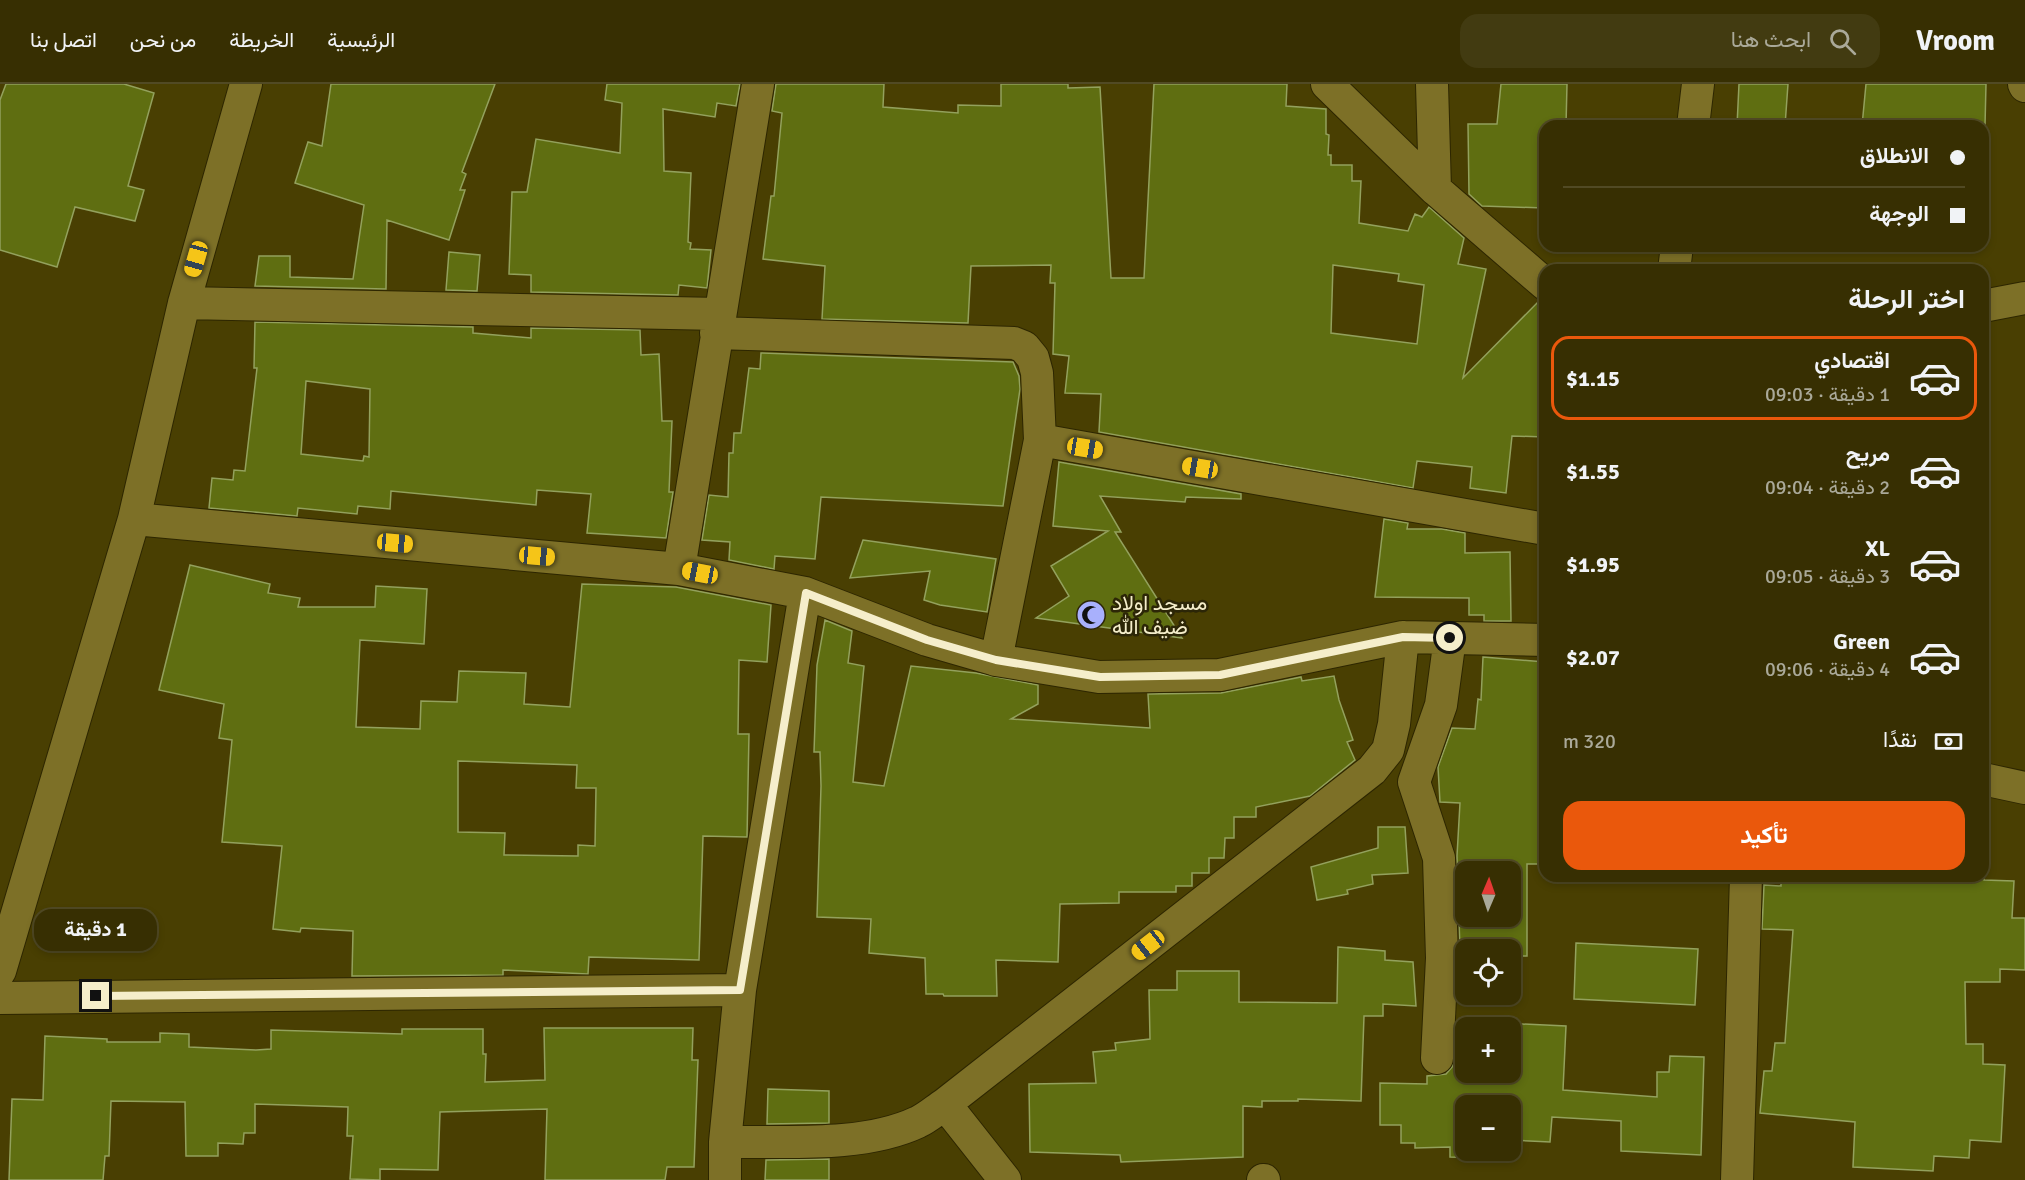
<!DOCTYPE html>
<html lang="ar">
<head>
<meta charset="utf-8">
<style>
	:root { --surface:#372f02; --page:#423b11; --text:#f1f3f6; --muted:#aaa999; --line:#514a24; --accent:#ea580c }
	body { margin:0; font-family:Signika,Vazirmatn,sans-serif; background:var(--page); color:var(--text); direction:rtl; height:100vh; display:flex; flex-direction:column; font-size:22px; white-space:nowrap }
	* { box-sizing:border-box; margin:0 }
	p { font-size:20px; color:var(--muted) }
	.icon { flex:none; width:33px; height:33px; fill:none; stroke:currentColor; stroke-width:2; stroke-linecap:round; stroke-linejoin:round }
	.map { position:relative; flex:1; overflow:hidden; direction:ltr }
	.side { position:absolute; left:1539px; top:180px; width:450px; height:618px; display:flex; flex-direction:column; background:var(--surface); border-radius:18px; box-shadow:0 3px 9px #0003,0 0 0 2px var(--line); direction:rtl }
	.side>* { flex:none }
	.guide { position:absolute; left:1539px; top:36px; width:450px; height:132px; border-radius:18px; box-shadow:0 3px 9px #0003,0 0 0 2px var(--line); direction:rtl; display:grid; align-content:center; height:132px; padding:0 24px; background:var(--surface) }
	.needle { width:39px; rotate:2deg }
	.fabs { position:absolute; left:1455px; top:777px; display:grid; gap:12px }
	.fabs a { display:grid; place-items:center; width:66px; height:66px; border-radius:12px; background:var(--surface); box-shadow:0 3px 9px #0003,0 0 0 2px var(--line); font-size:30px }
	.end { position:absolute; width:27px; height:27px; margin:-14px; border:8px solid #f5eecb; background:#111; box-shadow:0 0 0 3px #111 }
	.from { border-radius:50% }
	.bubble { position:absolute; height:42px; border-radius:18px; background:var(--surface); box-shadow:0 3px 9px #0003,0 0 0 2px var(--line); font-size:20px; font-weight:700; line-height:42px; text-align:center; direction:rtl }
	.car { position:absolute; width:18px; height:36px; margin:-18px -9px; border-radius:8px; box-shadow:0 0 4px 2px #0007; background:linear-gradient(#f5c518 24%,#345 0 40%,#f5c518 0 76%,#345 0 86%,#f5c518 0) }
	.guide b { display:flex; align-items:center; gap:21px; height:57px; font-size:22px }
	.guide b+b { border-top:2px solid var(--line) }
	.guide i { width:15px; height:15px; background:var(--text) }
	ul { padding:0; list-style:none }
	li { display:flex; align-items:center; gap:18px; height:84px; margin:0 12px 9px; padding:0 12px; border:3px solid transparent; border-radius:18px }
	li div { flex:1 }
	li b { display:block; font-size:22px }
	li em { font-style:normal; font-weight:700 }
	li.selected { border-color:var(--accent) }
	li>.icon { width:54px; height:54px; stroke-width:1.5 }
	h2 { padding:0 24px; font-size:27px; line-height:72px }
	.pay { display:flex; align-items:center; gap:15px; height:66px; padding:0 24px; font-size:22px }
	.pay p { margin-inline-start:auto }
	.action { display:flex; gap:12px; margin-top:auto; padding:12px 24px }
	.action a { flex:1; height:69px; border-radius:18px; background:var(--accent); color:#fff; font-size:24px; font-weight:700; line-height:69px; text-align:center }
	header { display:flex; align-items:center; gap:36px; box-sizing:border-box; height:84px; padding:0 30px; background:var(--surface); border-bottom:2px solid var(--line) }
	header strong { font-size:28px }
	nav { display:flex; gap:33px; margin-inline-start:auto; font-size:21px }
	.search { width:420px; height:54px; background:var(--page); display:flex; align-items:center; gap:15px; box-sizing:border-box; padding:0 21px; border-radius:18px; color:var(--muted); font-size:22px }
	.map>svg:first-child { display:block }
</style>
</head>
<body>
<header>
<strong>Vroom</strong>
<div class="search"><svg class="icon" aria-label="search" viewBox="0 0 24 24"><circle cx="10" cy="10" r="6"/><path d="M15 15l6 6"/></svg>ابحث هنا</div>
<nav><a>الرئيسية</a><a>الخريطة</a><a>من نحن</a><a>اتصل بنا</a></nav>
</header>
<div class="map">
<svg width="2025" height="1096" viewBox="0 0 2025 1096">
	<rect width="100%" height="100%" fill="#493f02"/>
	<path fill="#5f6e11" stroke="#93a15d" stroke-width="1.5" fill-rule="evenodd" d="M6,0H124L154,9L128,102L144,106L135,137L75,123L57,183L0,166V16Z
		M331,0H495L462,88L466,90L460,106H465L449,156L387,136L386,205L255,202L259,172H290V193L353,195L364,121L295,99L308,58L322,62Z
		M607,0H740L736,22L717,19L715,33L663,25L664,87L691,89L688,158L691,159L690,165L711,166L707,204L679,201L678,211L531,208V191L509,190L512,108H527L536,55L620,69L622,19L605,16Z
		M776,0H884L883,23L958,29V21L1001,22V0H1068V4L1100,3L1111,194H1144L1154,0H1287L1286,22L1326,25V50L1329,51L1328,71H1331V81H1352V97H1361L1359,139L1408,147L1415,130L1422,133L1429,123L1464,154L1458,180L1486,185L1463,294L1539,217L1545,218V353L1512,352L1506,409L1470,404L1472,383L1417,377L1413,404L1099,348L1101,310L1065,309L1069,272L1053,270L1055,199H1050L1051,181L971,182L968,239L822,235L825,182L763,175L771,112H774L782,29L772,27ZM1333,181L1399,190L1398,197L1424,201L1417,260L1331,249Z
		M1501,0H1567L1566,42H1545L1544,124L1482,122L1469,110L1468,40H1497Z
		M1739,0H1788L1785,42H1737Z
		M1866,0H1986L1985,42H1862Z
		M449,168L480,171L477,207L446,206Z
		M255,238L473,243V249L531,254V244L640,246L641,271L659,270L662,337H672L669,408H673L666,454L587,449L591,410L537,406L536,421L391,407L390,425L358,422L357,430L298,424L297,432L209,424L212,394L233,396L234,386L245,387L257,284H254ZM306,297L370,305L369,373L364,372L363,377L301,370Z
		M761,269L1013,278L1019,292L1020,305L1003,422L821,413L815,475L775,472L774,485L729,476L730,458L702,456L709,411L728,413L729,369H733L734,349H741L749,284L760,285Z
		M1059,378L1241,410V415L1186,413L1185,418L1100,412L1121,448H1115L1182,554L1036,534L1069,512L1051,482L1108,447L1053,442Z
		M1384,435L1408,439L1407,445H1442L1465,449V469L1510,468L1511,537H1484V531H1469V514L1375,513Z
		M863,456L996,475L987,528L940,521L924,516L930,487L850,494Z
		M190,481L270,500L268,509L300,514L298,523H375L376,502L427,505L424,560L360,556L356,643L420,645L421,617L457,618L459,587L526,589L524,620L570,623L582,500L676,503L771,521L767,578L739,576L738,650H749L747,753L703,752L699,876L589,873L588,890L503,886V891L352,892L353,847L301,844L300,848L273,845L282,762L222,758L232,656L219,654L224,620L159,606ZM458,677L577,681L576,704H596L595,762L578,761V772L504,771L505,749L458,748Z
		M825,536L852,547L848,579L864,582L853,698L884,702L911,582L976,589L1038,601V620L1011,635L1150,644L1148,610L1221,609L1301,593L1302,597L1334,592L1339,616L1353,656L1347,658L1355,676L1310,712L1256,723V733H1234V754H1225L1224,774H1209V789H1192V802H1176V808H1119V819L1060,820L1058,878L996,876L997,912H944L943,910H926L925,874L869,869L871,835L817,833L821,702L820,668H814L817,581Z
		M1483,573L1545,578V780H1527V872H1510V866H1460L1457,772L1460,719L1440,718L1438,683L1452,644L1475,645L1478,615L1481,616ZM1466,788H1510V832H1466Z
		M1378,743H1405L1408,789L1372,791L1373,800L1347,806L1348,810L1317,816L1311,783L1378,764Z
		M1810,792H1984V796L2014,797L2012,834H2025V886L2000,885V898H1965L1966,960H1983V980L2005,981L2001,1058L1970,1056L1969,1074L1934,1072L1933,1087L1853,1083L1855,1038L1760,1029L1764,987H1772L1775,959H1785L1793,846L1762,845L1764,801L1781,802V796L1810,797Z
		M1576,859L1698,865L1695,921L1574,915Z
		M1338,863L1385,867V876L1413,878L1416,922L1383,920V932H1364L1361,1017L1298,1015V1017H1262V1023L1243,1022V1073L1121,1078L1120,1071L1030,1068L1029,1000L1096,999L1093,968L1116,966L1115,959L1150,955L1149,906H1177V887H1239V918L1337,919Z
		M1457,937L1566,942L1563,1006L1657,1013V988H1669L1670,972L1704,973L1701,1071L1621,1067V1037L1552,1033L1550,1058L1510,1056V1022H1466V1066H1483V1074L1450,1073V1063L1415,1064V1059H1401V1041H1380V999L1427,1000V992L1446,990L1452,983L1455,975ZM1466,944H1510V988H1466Z
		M544,944H693L692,976H698L694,1083H667L665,1096H545L547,1025L440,1028L438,1086L380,1085V1096L350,1095L353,1052H347L348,1023L255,1020V1049H244L243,1060L218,1059V1072H186L185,1018L111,1017L109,1072H105L103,1096H9L12,1015L43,1016L45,952L107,955V958H160V949L189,950V963L256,966L271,965V946L402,950V945H483V970H486L485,998L545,996Z
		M768,1005L829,1007V1039L767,1040Z
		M829,1075V1096H765L766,1076Z"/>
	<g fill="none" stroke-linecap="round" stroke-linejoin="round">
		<g stroke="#2d2600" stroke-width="34">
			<path id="street" d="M1327,0L1435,105L1545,200
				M1432,0L1435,105
				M2024,0L2025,2
				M1693,42L1698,0
				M1674,186L1677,162
				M184,219L720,230
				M1983,222L2025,214
				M716,249L1014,259L1024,263L1033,274L1037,289L1040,356L996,576
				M1040,356L1545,445
				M134,435L679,485L805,509L927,556L996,576L1099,593L1220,591L1403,553L1545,556
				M679,485L758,0
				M1983,695L2025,704
				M0,887L134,435L184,219L246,0
				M0,914L740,906
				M1437,974L1442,874L1439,774L1414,698L1441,621L1450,554
				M945,1020L1005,1096
				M725,1058C785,1057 863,1064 918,1038C927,1034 936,1026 945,1020L1372,686L1388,666L1394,640L1403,553
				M725,1096V1058L740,906L805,509
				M1263,1096H1264
				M1737,1096L1746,792"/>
		</g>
		<use href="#street" stroke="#7d7027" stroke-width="32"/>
	</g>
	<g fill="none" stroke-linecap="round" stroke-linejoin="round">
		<path stroke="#f5eecb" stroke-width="8" d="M96,912L740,906L806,509L927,556L996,576L1100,593L1220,591L1403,553L1450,554"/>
	</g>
	<defs>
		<g id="mosque-disc" transform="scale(1.5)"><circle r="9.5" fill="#a8b0fc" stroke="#2c2607"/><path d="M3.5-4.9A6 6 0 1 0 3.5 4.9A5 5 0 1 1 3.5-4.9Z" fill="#111"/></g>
	</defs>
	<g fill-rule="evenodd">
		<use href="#mosque-disc" x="1091" y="531"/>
	</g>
	<g text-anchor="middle" stroke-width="5" stroke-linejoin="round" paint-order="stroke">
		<g font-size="21" fill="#f5eecb" stroke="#2c2607" text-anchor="start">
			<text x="1112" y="526">مسجد اولاد<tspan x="1112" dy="24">ضيف الله</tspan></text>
		</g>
	</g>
</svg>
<div class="fabs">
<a><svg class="needle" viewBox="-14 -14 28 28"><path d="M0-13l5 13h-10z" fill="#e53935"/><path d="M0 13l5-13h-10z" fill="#aaa999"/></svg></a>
<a><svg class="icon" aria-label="locate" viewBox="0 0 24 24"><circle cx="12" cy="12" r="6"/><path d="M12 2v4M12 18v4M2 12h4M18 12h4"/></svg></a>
<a>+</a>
<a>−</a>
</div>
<i class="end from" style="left:1450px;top:554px"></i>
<i class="end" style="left:96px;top:912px"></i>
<div class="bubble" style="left:34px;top:825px;width:123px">1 دقيقة</div>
<i class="car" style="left:196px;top:175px;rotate:196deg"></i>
<i class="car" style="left:1085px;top:364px;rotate:100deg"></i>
<i class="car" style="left:1200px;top:384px;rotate:280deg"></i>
<i class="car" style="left:395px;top:459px;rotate:95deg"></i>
<i class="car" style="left:537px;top:472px;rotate:95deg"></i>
<i class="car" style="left:700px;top:489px;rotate:281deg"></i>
<i class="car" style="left:1148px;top:861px;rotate:232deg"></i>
<div class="guide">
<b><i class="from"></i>الانطلاق</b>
<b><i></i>الوجهة</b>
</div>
<section class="side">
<h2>اختر الرحلة</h2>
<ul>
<li class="selected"><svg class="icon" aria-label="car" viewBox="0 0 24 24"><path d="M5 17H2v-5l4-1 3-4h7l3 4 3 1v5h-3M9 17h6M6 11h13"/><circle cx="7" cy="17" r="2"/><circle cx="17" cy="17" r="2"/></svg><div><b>اقتصادي</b><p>1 دقيقة · 09:03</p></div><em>$1.15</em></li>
<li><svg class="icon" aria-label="car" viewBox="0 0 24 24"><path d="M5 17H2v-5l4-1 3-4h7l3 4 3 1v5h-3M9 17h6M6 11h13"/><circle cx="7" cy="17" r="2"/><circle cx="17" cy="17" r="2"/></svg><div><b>مريح</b><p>2 دقيقة · 09:04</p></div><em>$1.55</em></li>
<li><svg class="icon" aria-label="car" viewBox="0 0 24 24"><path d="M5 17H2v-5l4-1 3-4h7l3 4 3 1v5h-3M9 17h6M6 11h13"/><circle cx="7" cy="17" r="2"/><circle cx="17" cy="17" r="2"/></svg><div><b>XL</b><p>3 دقيقة · 09:05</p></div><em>$1.95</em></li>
<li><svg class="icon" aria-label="car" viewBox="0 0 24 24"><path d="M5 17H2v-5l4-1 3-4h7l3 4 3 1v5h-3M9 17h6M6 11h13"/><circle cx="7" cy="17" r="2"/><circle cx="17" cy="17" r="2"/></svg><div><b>Green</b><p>4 دقيقة · 09:06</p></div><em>$2.07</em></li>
</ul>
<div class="pay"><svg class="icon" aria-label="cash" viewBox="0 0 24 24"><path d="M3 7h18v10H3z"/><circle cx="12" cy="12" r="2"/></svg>نقدًا<p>320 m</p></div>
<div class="action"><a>تأكيد</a></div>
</section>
</div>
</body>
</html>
